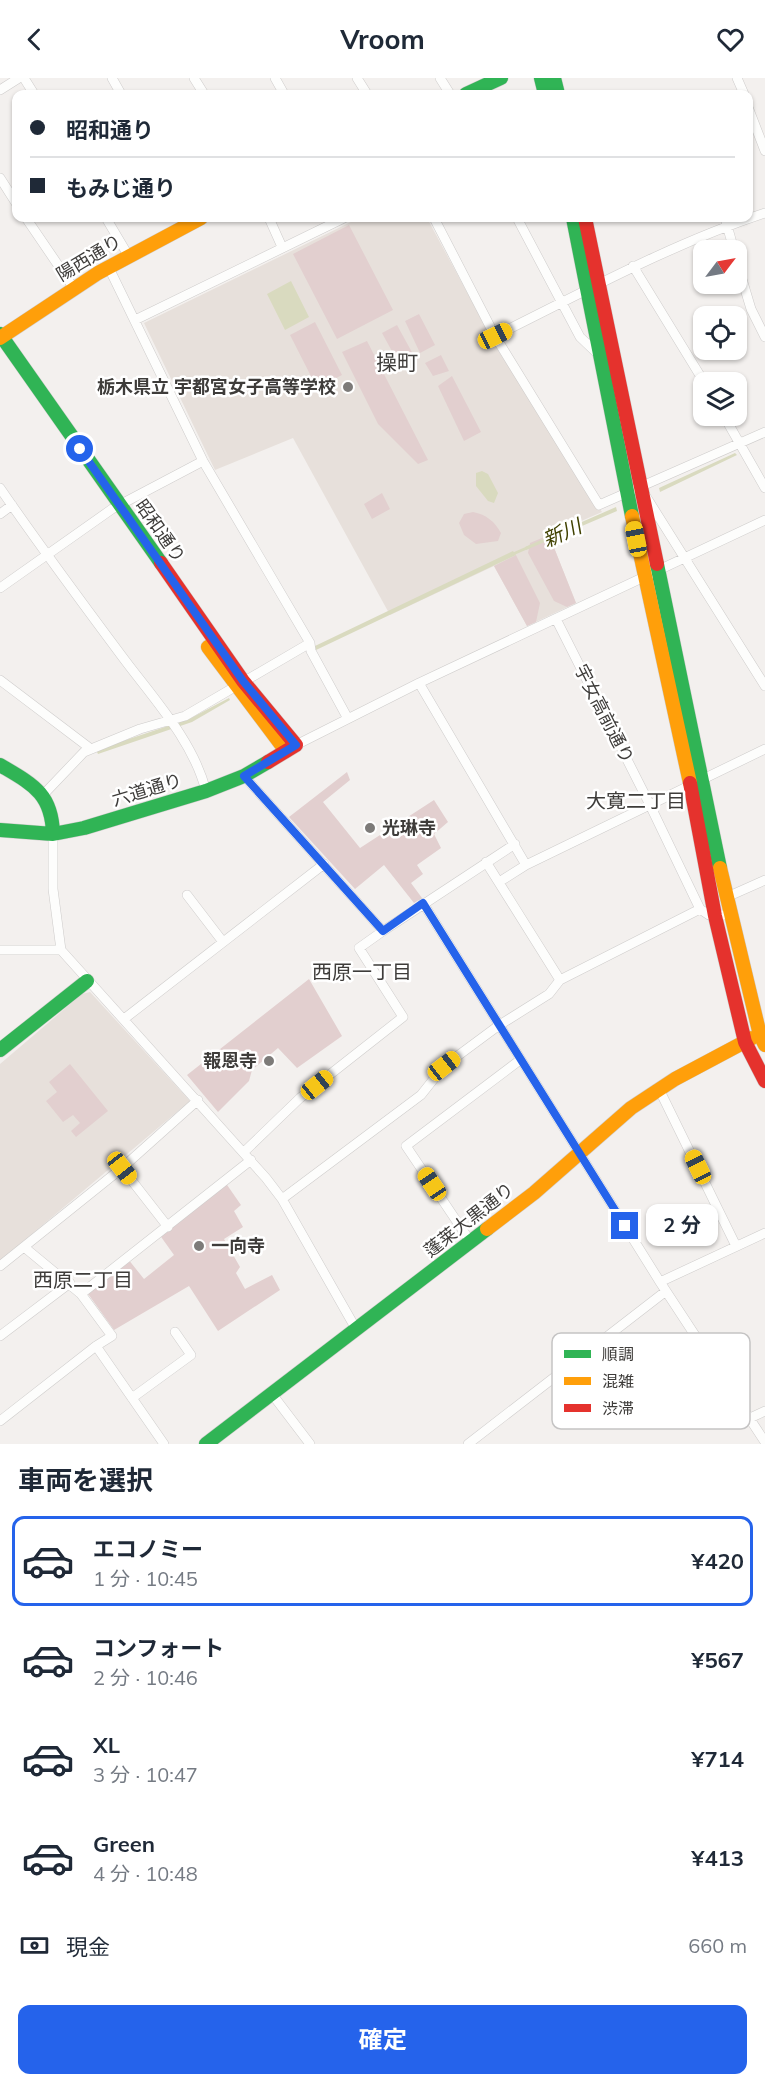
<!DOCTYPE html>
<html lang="ja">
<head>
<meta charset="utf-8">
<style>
	:root { --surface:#fff; --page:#f6f6f7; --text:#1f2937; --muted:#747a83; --line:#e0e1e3; --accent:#2563eb }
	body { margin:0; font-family:Mulish,"Noto Sans JP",sans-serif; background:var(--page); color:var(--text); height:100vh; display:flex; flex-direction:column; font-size:22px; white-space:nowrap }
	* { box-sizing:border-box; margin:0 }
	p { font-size:20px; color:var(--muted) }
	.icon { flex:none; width:33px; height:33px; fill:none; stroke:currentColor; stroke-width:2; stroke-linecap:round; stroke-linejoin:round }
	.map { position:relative; height:1366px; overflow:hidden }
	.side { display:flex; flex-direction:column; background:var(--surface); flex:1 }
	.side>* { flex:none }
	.hud { position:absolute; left:12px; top:12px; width:741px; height:132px; border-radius:12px; box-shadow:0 2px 4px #0004; display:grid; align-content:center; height:132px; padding:0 18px; background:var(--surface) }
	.needle { width:39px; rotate:58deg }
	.tools { position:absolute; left:693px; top:162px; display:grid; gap:12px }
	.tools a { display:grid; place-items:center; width:54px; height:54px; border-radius:12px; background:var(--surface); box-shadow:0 2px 4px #0004; font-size:30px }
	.end { position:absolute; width:27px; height:27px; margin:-14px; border:8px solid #2563eb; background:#fff; box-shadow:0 0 0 3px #fff }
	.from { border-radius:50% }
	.bubble { position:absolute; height:42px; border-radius:12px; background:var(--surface); box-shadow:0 2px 4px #0004; font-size:20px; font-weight:700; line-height:42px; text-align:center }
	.car { position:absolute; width:18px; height:36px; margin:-18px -9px; border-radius:8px; box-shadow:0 0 4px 2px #0007; background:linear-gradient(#f5c518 24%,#345 0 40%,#f5c518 0 76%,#345 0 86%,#f5c518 0) }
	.hud b { display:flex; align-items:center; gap:21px; height:57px; font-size:22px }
	.hud b+b { border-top:2px solid var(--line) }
	.hud i { width:15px; height:15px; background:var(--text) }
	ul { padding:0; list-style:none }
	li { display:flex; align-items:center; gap:18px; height:90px; margin:0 12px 9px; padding:0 6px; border:3px solid transparent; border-radius:12px }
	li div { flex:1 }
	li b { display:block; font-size:22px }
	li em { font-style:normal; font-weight:700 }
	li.on { border-color:var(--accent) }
	li>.icon { width:54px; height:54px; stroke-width:1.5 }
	h2 { padding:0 18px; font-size:27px; line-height:72px }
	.pay { display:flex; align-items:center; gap:15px; height:66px; padding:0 18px; font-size:22px }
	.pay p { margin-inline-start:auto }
	.cta { display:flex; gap:12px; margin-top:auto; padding:12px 18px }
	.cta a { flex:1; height:69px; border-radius:12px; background:var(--accent); color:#fff; font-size:24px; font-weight:700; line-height:69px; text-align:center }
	header { display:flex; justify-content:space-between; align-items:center; height:78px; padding:0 18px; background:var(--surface); font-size:27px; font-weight:700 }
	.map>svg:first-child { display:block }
</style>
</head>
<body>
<header><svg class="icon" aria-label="back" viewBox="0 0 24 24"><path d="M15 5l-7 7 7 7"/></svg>Vroom<svg class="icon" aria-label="heart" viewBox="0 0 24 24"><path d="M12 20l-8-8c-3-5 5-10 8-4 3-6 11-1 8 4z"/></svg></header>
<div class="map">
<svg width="765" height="1366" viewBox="0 0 765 1366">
	<rect width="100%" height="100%" fill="#f3f0ee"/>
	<path fill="#e7e0db" d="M359,140H427L498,272L602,434L549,457L576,525L527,548L494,488L390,537L293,360L215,392L144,245Z
		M90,914L190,1023L0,1183V986L82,916Z"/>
	<path fill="#e2cfcf" d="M349,147L393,232L337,261L293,176Z
		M419,236L435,267L420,275L405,243Z
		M315,244L342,297L317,310L290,257Z
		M397,247L414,278L399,286L382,255Z
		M367,263L428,382L418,386L378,346L342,274Z
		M441,277L449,293L433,298L425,285Z
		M452,298L481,354L464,363L438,308Z
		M382,415L390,431L372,441L364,426Z
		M473,434C487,437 494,443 501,455L498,463L476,466L464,457L459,445L464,436Z
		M549,457L576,525L567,529L554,523L528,475L530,465Z
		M516,477L540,525L536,544L527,548L494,488Z
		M347,694L350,702L323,724L360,770L434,722L448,744L434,756L441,770L417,787L423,796L411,805L422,820L414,825L384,787L355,811L289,739Z
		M309,901L342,958L297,990L278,970L252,992L249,1003L218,1034L187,997Z
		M70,986L108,1033L76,1059L71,1053L80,1045L73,1037L63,1044L46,1023L57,1014L49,1004Z
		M225,1104L241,1127L234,1133L243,1149L224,1161L240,1189L236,1195L245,1211L272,1197L280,1212L218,1253L189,1208L114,1252L86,1213L128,1181L144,1201L174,1177L159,1156Z"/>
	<path fill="#d9dabf" d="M291,203L309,239L285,252L267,216Z
		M735,375L737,377L660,414L659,410Z
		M482,393L488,396L498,415L494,425L488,423L476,408V395Z
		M616,429L617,433L526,472L525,469Z
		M513,473L516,477L316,572L315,568Z
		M229,620L230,622L192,644L98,676L96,672L189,641Z"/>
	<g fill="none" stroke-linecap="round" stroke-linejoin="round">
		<path stroke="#d9dabf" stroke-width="3" d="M513,476L529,469"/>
		<g stroke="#cecccb" stroke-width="10">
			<path id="street" d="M24,0L34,16
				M112,0L121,16
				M194,0L204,16
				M275,0L284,16
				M357,0L367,16
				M440,0L450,16
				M737,0L744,16
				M0,12L19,0
				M748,29L765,73
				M0,100L16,125
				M26,140L73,209
				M106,140L128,177
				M269,140L282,169
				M434,140L495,258L599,427L765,354
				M517,140L580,259L602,280
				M725,140L734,172
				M736,181L751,231L765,259
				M633,188L704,304
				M135,242L344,140
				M495,258C584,214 671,166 765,135
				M724,338L765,410
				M0,410C39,467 80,522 121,577C152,619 193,662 206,713
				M645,417L765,608
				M0,436L12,427
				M0,510L112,431L203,383
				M556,541L649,725L700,831L709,837H730
				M310,565L311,573L347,639
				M0,602L91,671
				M419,605L526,787L765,671
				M296,667L419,605L765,442
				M244,698L383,853L515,766
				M43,717L84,674L140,651L185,638L310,565L203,383L108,188
				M53,756V811L61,872L266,1100L282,1121L356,1251
				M486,784L560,902
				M499,804L526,787
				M187,817L223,864
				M727,819L765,802
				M423,825L660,1204L765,1364
				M0,872H61
				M124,941L324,786
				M659,1011L736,1168
				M245,1073L300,1020L403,939L359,870L383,853
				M122,1090L168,1149
				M282,1121L421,1017L444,988L498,948L549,916L560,902L700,831
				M470,1163L406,1068L520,982
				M24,1169L81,1216
				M0,1188L122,1090L198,1022
				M660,1204L765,1155
				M0,1258L70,1205
				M272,1316L310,1366
				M132,1320L191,1277L175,1254
				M750,1340L765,1333
				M0,1343L96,1268
				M164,1366L96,1268L112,1258L81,1216L251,1082
				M468,1366L666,1213"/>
		</g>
		<g stroke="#cecccb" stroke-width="15">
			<path id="fast" d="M541,0L545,16
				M554,0L558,16
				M466,16L501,0
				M573,140L632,438
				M0,256L161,485
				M657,486L720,790
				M0,687C32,706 52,715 53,756
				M0,752L53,756L84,750L206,713L244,698L268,684
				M0,972L87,903
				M206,1366L487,1151"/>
		</g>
		<g stroke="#cecccb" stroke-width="15">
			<path id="slow" d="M0,260L98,195L201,140
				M632,438L690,705
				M208,569L286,673
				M720,790L760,957L765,967
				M487,1151L534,1115L631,1030L675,1001L752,960"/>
		</g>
		<g stroke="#cecccb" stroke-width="15">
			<path id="jam" d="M585,140L657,486
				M161,485L243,603L296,667L268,684
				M690,705L715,838L745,964L765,1003"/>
		</g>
		<use href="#street" stroke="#fdfdfc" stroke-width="9"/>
		<use href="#fast" stroke="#30b455" stroke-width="14"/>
		<use href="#slow" stroke="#ff9f0a" stroke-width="14"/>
		<use href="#jam" stroke="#e5322d" stroke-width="14"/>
	</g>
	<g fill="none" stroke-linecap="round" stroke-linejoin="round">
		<path stroke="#2563eb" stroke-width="8" d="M80,371L243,603L296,667L244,698L383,853L423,825L625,1148"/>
	</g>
	<g fill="#7d7b79" stroke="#fff" stroke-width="2">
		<circle cx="348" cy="309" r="6"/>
		<circle cx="370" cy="750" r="6"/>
		<circle cx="269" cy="983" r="6"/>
		<circle cx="199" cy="1168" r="6"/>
	</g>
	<g text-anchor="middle" stroke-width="5" stroke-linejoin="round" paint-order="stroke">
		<g font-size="18" fill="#3e3c3a" stroke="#fff">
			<text transform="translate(89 180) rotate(-31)" y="6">陽西通り</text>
			<text transform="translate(160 453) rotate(55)" y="6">昭和通り</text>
			<text transform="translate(604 636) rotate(63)" y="6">宇女高前通り</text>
			<text transform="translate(147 712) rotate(-17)" y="6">六道通り</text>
			<text transform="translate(469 1142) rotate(-38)" y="6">蓬莱大黒通り</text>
		</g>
		<g font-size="18" font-weight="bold" fill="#3e3c3a" stroke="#fff" text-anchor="end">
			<text x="336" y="315">栃木県立 宇都宮女子高等学校</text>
			<text x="382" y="756" text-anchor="start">光琳寺</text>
			<text x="257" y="989">報恩寺</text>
			<text x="211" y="1174" text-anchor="start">一向寺</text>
		</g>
		<g font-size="20" font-style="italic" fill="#404100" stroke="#fff">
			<text transform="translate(562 455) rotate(-24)" y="7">新川</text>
		</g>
		<g font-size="20" fill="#3e3c3a" stroke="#fff">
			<text x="636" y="730">大寛二丁目</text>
			<text x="362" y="901">西原一丁目</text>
			<text x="83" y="1209">西原二丁目</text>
		</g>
		<g font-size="21" fill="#3e3c3a" stroke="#fff">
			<text x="397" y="292">操町</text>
		</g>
	</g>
	<rect x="552" y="1255" width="198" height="96" rx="9" fill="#fff" stroke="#c5c4c4" stroke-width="1.5"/>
	<rect x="564" y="1272" width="27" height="8" fill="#30b455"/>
	<rect x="564" y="1299" width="27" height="8" fill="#ff9f0a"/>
	<rect x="564" y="1326" width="27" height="8" fill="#e5322d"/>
	<g font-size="16" fill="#3e3c3a">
		<text x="602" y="1282">順調</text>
		<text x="602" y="1309">混雑</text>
		<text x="602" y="1336">渋滞</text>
	</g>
</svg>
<div class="tools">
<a><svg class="needle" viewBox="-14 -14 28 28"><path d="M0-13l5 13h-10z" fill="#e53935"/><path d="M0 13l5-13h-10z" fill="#747a83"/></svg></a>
<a><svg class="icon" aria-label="locate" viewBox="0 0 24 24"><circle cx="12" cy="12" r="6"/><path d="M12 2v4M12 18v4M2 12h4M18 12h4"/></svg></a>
<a><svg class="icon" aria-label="layers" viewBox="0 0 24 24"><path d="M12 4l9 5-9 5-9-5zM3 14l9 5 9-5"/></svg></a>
</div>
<i class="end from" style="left:80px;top:371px"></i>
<i class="end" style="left:625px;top:1148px"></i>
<div class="bubble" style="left:646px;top:1126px;width:72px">2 分</div>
<i class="car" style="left:495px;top:258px;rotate:64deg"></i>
<i class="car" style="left:636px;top:461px;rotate:349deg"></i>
<i class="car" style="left:444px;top:988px;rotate:52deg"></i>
<i class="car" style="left:317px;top:1007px;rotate:51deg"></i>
<i class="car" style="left:698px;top:1089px;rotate:334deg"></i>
<i class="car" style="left:122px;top:1090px;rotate:142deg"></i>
<i class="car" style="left:432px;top:1106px;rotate:326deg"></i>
<div class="hud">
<b><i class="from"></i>昭和通り</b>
<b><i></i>もみじ通り</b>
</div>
</div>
<section class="side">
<h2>車両を選択</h2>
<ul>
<li class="on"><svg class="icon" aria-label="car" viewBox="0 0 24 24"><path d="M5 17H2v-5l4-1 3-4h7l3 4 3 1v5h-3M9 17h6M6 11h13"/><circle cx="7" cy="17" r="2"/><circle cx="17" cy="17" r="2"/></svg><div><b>エコノミー</b><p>1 分 · 10:45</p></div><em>¥420</em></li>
<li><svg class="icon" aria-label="car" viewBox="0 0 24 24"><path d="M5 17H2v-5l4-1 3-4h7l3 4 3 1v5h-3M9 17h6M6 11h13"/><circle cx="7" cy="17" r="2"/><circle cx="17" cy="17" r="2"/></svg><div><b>コンフォート</b><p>2 分 · 10:46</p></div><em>¥567</em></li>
<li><svg class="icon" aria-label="car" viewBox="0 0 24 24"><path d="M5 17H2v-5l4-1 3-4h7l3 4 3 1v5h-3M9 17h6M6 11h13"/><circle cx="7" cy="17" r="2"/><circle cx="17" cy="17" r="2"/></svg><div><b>XL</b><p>3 分 · 10:47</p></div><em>¥714</em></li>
<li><svg class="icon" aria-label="car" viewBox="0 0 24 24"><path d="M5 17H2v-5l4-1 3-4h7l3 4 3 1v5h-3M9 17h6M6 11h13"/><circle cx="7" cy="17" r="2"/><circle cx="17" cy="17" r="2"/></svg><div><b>Green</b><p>4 分 · 10:48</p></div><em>¥413</em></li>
</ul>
<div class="pay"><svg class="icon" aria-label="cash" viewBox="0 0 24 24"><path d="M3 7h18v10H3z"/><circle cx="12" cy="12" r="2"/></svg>現金<p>660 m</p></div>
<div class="cta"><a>確定</a></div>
</section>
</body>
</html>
